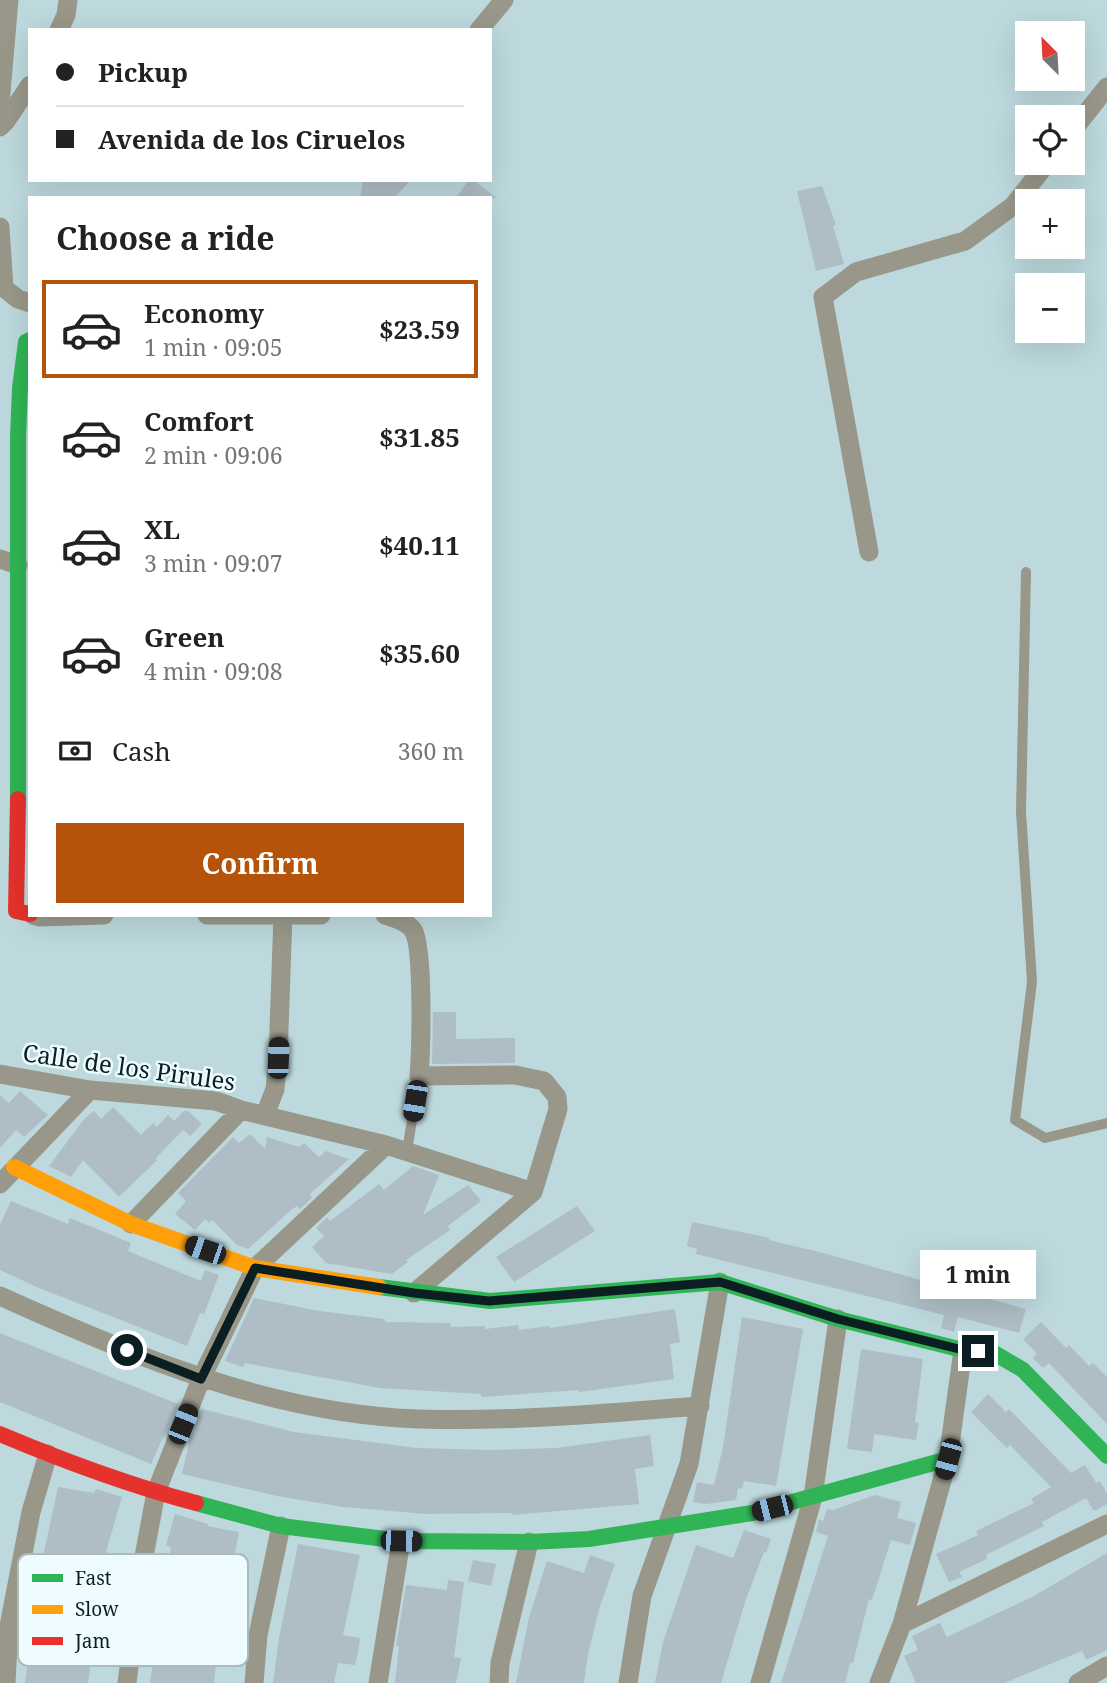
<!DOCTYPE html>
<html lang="en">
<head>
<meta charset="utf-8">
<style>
	:root { --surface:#fff; --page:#f2f2f2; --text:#222; --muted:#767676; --line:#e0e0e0; --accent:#b45309 }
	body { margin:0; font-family:"Noto Serif",serif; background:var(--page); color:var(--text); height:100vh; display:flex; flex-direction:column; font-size:26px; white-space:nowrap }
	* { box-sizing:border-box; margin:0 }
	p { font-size:23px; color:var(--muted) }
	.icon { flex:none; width:38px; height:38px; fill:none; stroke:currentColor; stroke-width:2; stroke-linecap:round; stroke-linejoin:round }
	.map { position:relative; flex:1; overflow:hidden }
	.details { position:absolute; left:28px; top:196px; width:464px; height:721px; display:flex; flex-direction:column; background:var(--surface); border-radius:0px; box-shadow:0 7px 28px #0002 }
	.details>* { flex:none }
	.top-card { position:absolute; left:28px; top:28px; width:464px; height:154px; border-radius:0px; box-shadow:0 7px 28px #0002; display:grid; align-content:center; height:154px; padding:0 28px; background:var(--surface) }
	.needle { width:46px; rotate:336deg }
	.tools { position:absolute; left:1015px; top:21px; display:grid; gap:14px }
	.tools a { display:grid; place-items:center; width:70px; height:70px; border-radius:0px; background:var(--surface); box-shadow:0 7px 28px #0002; font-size:35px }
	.end { position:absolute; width:32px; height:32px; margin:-16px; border:9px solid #0b1f22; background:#fff; box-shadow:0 0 0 4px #fff }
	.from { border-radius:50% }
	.bubble { position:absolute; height:49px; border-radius:0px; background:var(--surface); box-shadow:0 7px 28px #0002; font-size:23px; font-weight:700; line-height:49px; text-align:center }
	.car { position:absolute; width:21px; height:42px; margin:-21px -10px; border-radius:9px; box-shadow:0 0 5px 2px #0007; background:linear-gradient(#222 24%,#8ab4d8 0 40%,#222 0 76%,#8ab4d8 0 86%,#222 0) }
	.top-card b { display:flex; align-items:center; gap:24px; height:66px; font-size:26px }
	.top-card b+b { border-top:2px solid var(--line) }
	.top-card i { width:18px; height:18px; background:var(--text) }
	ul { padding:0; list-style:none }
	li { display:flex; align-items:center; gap:21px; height:98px; margin:0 14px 10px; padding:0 14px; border:4px solid transparent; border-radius:0px }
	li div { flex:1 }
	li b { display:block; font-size:26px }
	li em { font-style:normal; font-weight:700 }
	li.current { border-color:var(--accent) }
	li>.icon { width:63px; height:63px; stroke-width:1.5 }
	h2 { padding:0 28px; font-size:32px; line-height:84px }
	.pay { display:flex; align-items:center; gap:18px; height:77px; padding:0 28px; font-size:26px }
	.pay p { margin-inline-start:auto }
	.action { display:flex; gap:14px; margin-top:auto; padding:14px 28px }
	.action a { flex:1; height:80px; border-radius:0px; background:var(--accent); color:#fff; font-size:28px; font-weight:700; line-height:80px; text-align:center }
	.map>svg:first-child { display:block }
</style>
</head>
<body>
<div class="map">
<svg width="1107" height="1683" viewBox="0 0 1107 1683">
	<rect width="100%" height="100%" fill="#bdd9de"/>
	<path fill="#aebdc6" d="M363,180H411L394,198H360Z
		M469,180H473L497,198H456Z
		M822,186L836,225H833L844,264L816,271L797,191Z
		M433,1012H456V1039L515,1038V1063L432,1064Z
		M20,1091L48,1115L24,1137L16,1130L0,1148V1095L9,1103Z
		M113,1107L141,1135L153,1123L157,1127L168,1115L174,1121L184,1111H188L202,1124L190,1136L183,1130L156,1158L157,1160L152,1165L119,1197L83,1160L71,1177L49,1166L85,1118L94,1111L101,1119Z
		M250,1134L265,1149L267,1137L299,1147L304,1143L319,1157L326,1151L349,1159L310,1194L312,1198L300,1209L297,1206L291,1210L248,1249L237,1245L212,1220L209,1223L205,1219L195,1230L175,1214L186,1201L178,1193L233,1137L239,1143Z
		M413,1166L439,1175L423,1215L468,1185L481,1201L448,1226L450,1230L406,1260L408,1262L392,1274L326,1263L312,1247L324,1236L316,1228L327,1217L330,1221L379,1184L384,1190Z
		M11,1201L68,1224L70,1218L131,1243L128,1251L201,1281L205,1270L219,1275L204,1314L200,1313L187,1346L39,1288L0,1270V1224Z
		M577,1206L595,1231L514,1282L496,1257Z
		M692,1222L770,1238L769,1240L823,1253L1026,1309L1019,1333L958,1317L954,1332L941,1328L944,1315L696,1254L697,1249L687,1246Z
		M254,1298L319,1311L385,1319V1322L451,1323V1327L485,1326V1329L518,1325L519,1330L550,1326V1328L675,1309L680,1342L670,1344L674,1379L579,1392V1390L482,1397L481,1394L380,1388L245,1363L243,1367L225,1361Z
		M742,1317L803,1329L776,1486L744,1481L742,1489L738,1488L736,1500L706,1504L693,1502L697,1482L714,1485L723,1447Z
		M1041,1322L1066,1348L1069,1345L1089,1366L1093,1363L1107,1377V1424L1049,1363L1043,1368L1033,1358L1037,1354L1023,1339Z
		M0,1333L178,1404L151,1464L0,1402Z
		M861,1349L923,1359L915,1422L919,1423L916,1440L874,1434L872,1452L847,1449Z
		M988,1394L1006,1412L1009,1409L1071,1473L1085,1465L1096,1483L1100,1481L1107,1494V1504L1094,1511L1086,1498L1042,1522L1044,1526L986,1555L987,1559L959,1572L962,1577L949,1582L936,1554L978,1535L976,1531L1034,1503L1031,1499L1051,1487L1010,1445L1007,1448L971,1412Z
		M202,1409L294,1432L417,1448L490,1450L556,1448L650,1435L654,1466L635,1469L639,1504L512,1515V1513L427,1514L343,1507L277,1496L182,1474L190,1439Z
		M58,1487L94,1493L96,1489L122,1497L106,1552L109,1553L104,1571L88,1683H25L28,1663H26L34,1599Z
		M875,1495L901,1502L897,1518L916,1523L910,1545L891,1540L872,1600L869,1599L853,1663H850L845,1683H781L828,1536L816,1532L819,1519L823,1521L827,1509L833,1510Z
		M175,1514L208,1524L207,1526L239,1532L231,1576L244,1578L242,1595L226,1592L220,1623L214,1683H150L159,1614L171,1547L166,1545Z
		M744,1530L771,1539L766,1553L764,1552L745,1602L721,1683H655L663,1642L696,1545L733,1558Z
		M298,1544L360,1555L343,1635L360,1638L358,1652L355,1665L338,1663L334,1683H273L279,1638Z
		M1107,1553V1650L1086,1660L1082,1651L1004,1683H916L904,1656L918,1650L912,1636L940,1623L947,1637L1034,1596Z
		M590,1555L615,1564L600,1606L588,1654L584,1683H516L529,1617L547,1561L584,1573Z
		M473,1560L496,1564L491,1586L468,1581Z
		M448,1580L464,1582L454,1657L461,1658L456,1683H395L399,1646H396L406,1585L447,1590Z"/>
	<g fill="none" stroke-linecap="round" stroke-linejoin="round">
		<path stroke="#989789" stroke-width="10" d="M1026,572L1021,812L1032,982L1015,1120L1045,1138L1107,1123
			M407,1151L419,1076"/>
		<path stroke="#989789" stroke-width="19" d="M59,30L66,15L68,0
			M479,30L504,0
			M0,104L9,0
			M0,127L6,121L30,85
			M1073,130L1107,87
			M0,227L4,288L18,299L30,303
			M869,552L823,297L856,272L965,241L1013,206L1047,163
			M0,559L18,565
			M33,915L40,917L104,915
			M207,915H321
			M385,915C394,918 407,921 413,930C424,947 421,1052 419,1076L515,1075L544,1081L557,1097L558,1109L533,1192L414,1293
			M0,1074L90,1090L216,1101L241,1110L386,1145L533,1192
			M265,1115L275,1089L278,1058L283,915
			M0,1184L90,1090
			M131,1224L241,1110
			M0,1296C132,1356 272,1414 419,1419C513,1422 607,1413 700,1406
			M902,1624L1107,1524
			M6,1683L9,1626L31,1512L48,1454
			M127,1683L140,1578L156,1492L201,1379L255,1268L386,1145
			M254,1683L258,1635L281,1526
			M378,1683L401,1541
			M499,1683L500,1663L529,1542
			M628,1683L642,1596L689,1464L720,1282
			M760,1683L813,1497L838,1319
			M879,1683L902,1624L948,1459L963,1350
			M1078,1683L1107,1666"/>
		<path stroke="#30b455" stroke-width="16" d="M18,799V437L20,388L26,342L30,340
			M379,1287L490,1301L720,1282L838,1319L963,1350L994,1353L1023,1370L1107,1456
			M196,1503L281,1526L401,1541L529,1542L589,1539L752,1513L948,1459"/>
		<path stroke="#ff9f0a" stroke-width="16" d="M14,1167L131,1224L255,1268L379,1287"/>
		<path stroke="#e5322d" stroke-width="16" d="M18,799L16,911L30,914
			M0,1434C64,1461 129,1485 196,1503"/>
	</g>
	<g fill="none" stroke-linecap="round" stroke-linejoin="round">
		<path stroke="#0b1f22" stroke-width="9" d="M127,1350L201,1379L255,1268L414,1293L489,1301L720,1282L838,1319L963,1350L978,1351"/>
	</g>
	<g text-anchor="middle" stroke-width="5" stroke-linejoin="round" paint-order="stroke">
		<g font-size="24" fill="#0b1f22" stroke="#eefcff">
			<text transform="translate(129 1068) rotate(8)" y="8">Calle de los Pirules</text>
		</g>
	</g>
	<rect x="18" y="1554" width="230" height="112" rx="10" fill="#eefcff" stroke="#aababd" stroke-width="2"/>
	<rect x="32" y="1574" width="31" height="8" fill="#30b455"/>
	<rect x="32" y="1605" width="31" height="9" fill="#ff9f0a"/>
	<rect x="32" y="1637" width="31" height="8" fill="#e5322d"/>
	<g font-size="19" fill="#0b1f22">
		<text x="75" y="1585">Fast</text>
		<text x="75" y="1616">Slow</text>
		<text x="75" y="1648">Jam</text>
	</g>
</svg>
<div class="tools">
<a><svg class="needle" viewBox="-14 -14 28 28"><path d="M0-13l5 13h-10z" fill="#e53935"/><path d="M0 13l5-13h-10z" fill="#767676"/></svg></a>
<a><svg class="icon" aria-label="locate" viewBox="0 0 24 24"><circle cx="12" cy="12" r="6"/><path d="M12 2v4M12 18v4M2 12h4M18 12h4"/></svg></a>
<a>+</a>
<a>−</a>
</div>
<i class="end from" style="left:127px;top:1350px"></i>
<i class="end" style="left:978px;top:1351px"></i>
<div class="bubble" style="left:920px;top:1250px;width:116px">1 min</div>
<i class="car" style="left:278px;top:1058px;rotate:2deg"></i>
<i class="car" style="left:415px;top:1101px;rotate:189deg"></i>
<i class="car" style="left:205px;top:1250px;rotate:289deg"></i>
<i class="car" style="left:183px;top:1424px;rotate:22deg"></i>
<i class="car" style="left:948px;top:1459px;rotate:195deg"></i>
<i class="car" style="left:772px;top:1508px;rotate:256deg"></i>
<i class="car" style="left:401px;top:1541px;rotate:91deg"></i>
<div class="top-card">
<b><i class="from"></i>Pickup</b>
<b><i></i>Avenida de los Ciruelos</b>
</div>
<section class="details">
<h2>Choose a ride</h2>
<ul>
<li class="current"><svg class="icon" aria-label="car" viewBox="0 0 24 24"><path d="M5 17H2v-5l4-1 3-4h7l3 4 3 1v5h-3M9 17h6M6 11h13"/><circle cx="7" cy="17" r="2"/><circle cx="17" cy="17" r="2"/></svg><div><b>Economy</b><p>1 min · 09:05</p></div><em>$23.59</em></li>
<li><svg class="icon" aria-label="car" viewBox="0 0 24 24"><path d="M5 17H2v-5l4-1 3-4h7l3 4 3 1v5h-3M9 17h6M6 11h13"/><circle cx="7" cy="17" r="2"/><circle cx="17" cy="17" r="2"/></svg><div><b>Comfort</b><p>2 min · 09:06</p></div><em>$31.85</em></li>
<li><svg class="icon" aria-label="car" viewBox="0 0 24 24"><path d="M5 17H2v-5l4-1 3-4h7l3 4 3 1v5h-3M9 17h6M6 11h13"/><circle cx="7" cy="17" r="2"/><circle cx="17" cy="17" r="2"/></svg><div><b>XL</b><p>3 min · 09:07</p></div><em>$40.11</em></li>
<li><svg class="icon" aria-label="car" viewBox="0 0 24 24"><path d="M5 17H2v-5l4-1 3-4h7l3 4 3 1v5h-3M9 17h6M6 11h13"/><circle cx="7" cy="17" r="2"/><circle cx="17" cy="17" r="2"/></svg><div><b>Green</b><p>4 min · 09:08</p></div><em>$35.60</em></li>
</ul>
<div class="pay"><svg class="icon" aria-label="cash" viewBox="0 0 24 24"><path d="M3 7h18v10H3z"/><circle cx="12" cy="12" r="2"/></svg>Cash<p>360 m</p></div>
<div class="action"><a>Confirm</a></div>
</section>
</div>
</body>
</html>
